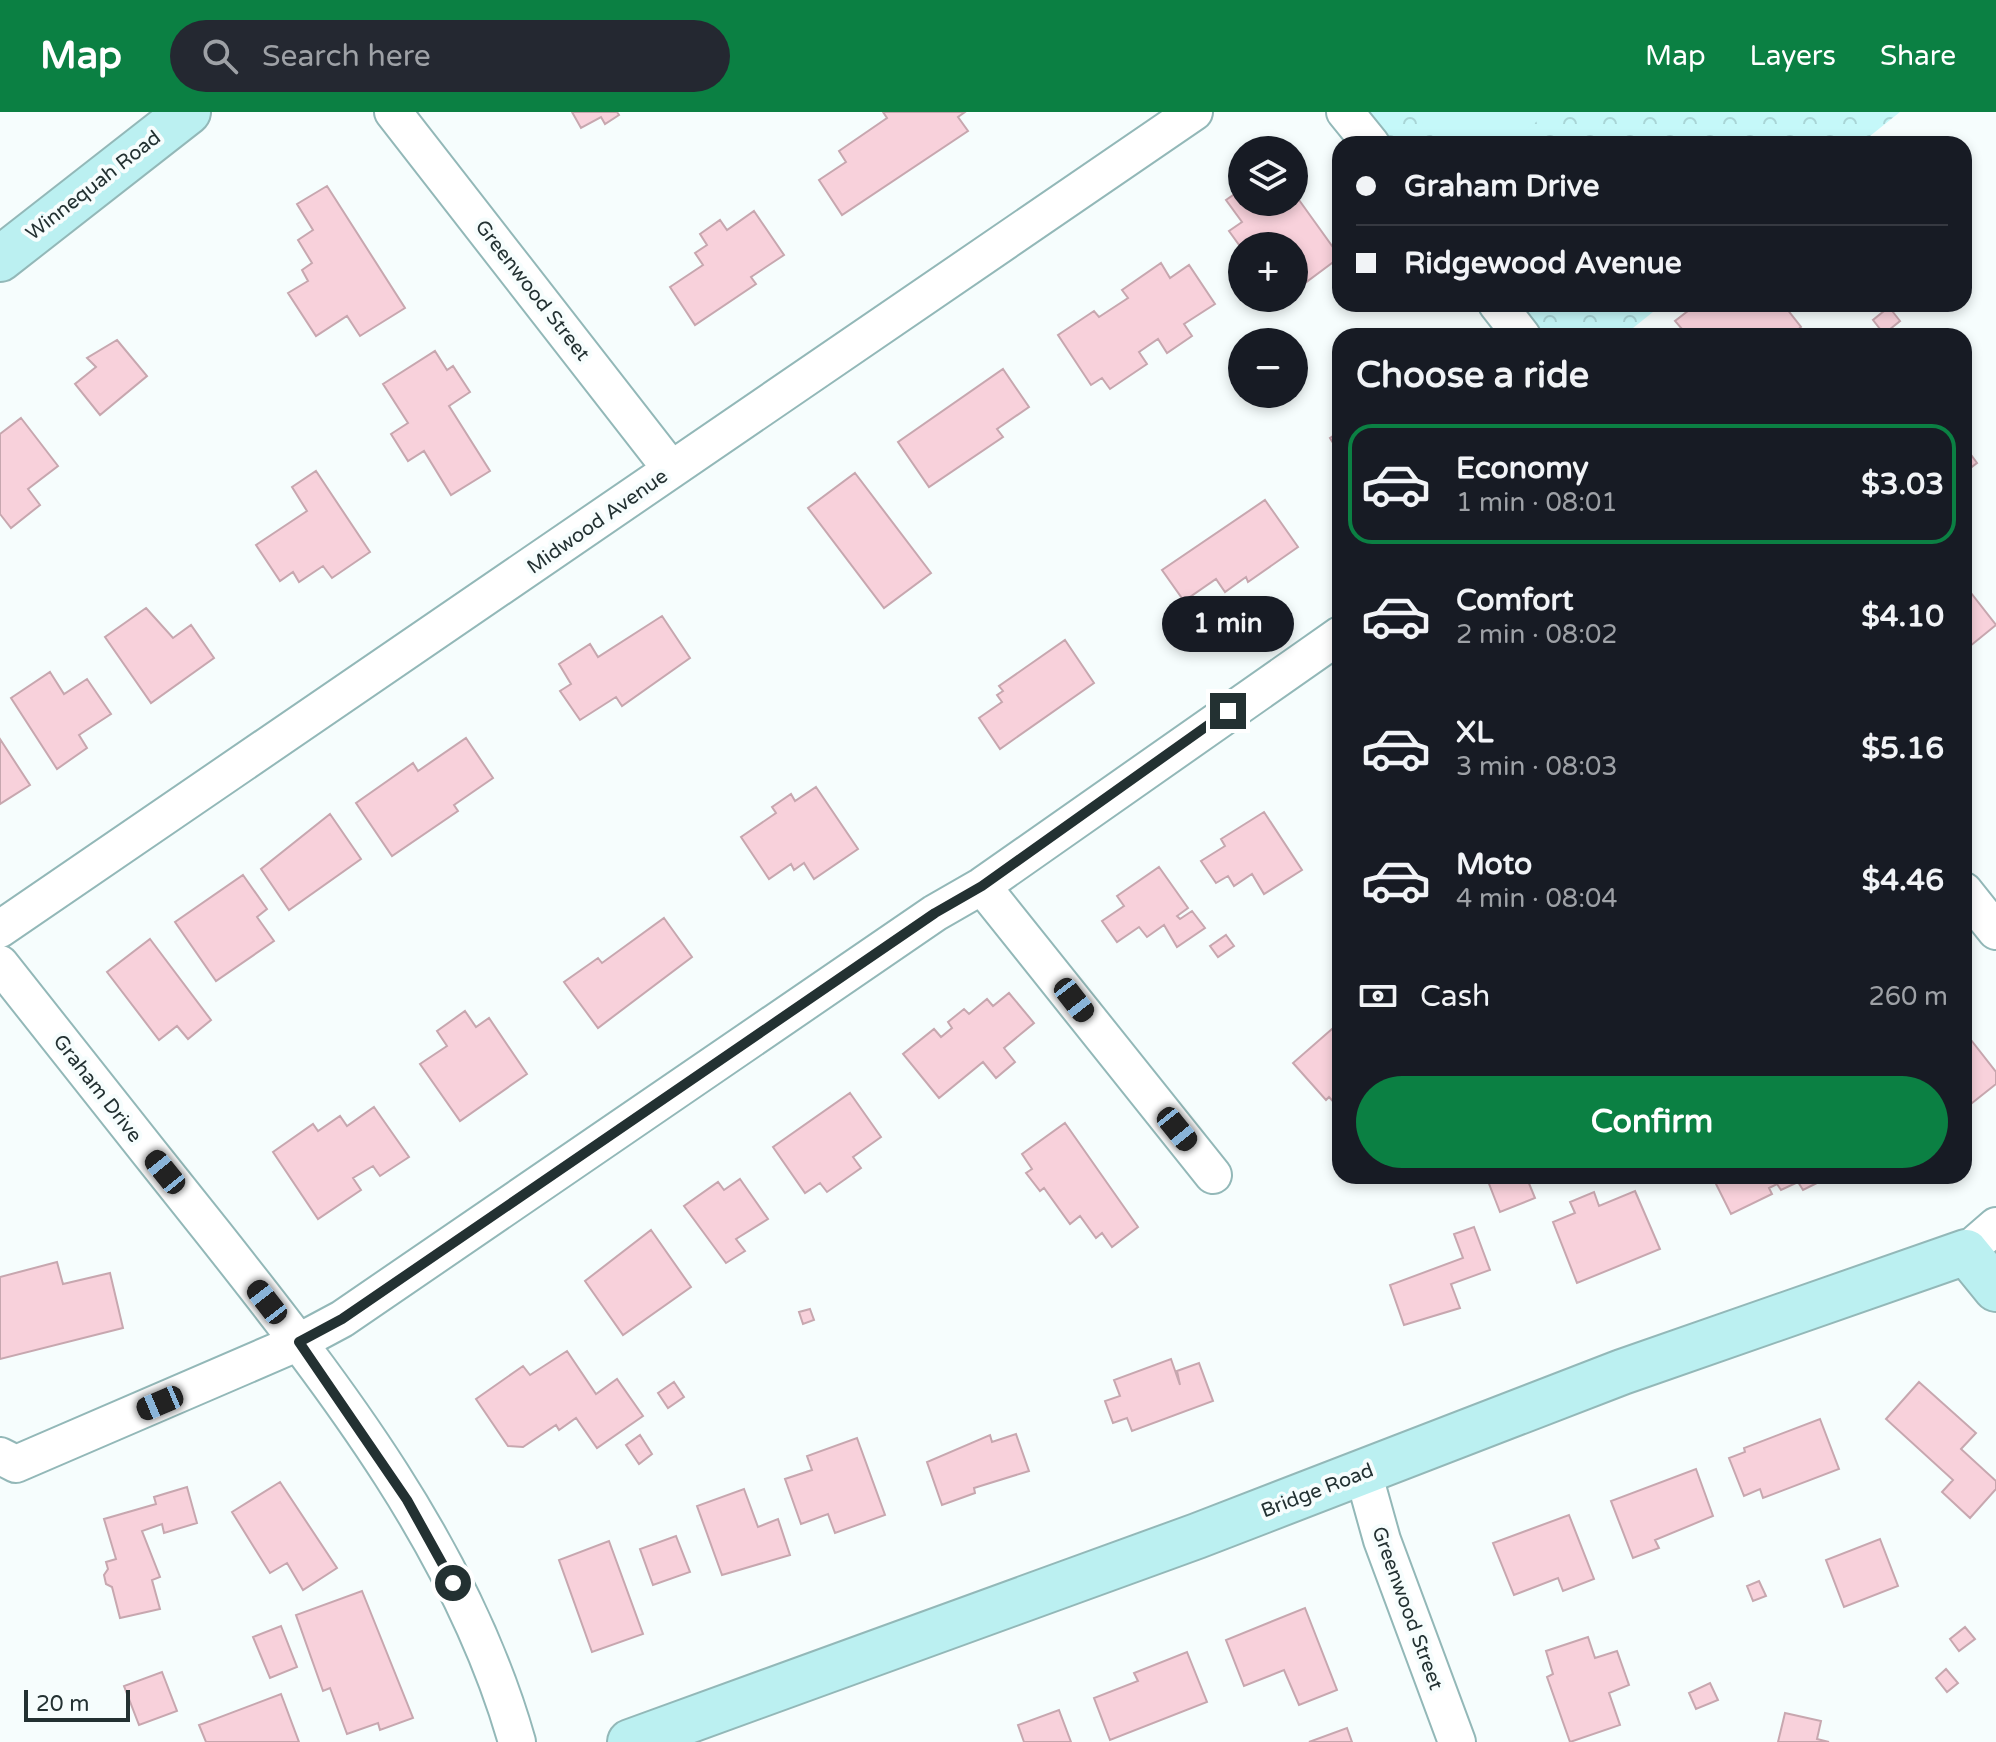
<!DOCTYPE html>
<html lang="en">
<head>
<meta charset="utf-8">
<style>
	:root { --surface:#171b24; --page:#242831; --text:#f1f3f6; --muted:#9ea1a6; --line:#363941; --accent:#0b8043 }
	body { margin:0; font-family:"Varela Round",sans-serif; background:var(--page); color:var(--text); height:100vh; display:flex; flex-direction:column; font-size:30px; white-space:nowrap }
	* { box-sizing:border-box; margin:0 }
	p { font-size:26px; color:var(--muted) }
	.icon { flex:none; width:44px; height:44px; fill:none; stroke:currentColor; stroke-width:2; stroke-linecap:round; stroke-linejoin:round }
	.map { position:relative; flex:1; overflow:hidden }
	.drawer { position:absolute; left:1332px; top:216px; width:640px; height:856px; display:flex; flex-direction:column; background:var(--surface); border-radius:24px; box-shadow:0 4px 12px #0003 }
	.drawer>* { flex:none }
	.guide { position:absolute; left:1332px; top:24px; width:640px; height:176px; border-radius:24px; box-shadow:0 4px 12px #0003; display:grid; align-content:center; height:176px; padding:0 24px; background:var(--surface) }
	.controls { position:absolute; left:1228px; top:24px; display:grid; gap:16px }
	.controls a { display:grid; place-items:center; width:80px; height:80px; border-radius:50%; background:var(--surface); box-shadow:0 4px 12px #0003; font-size:40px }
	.scale { position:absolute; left:24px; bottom:20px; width:106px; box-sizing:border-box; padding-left:8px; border:4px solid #233132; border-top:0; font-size:22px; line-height:28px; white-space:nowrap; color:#233132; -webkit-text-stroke:6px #f6fdfd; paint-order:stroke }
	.end { position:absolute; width:36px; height:36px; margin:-18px; border:10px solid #233132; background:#fff; box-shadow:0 0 0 4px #fff }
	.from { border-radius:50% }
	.bubble { position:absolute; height:56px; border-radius:28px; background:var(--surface); box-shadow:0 4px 12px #0003; font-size:26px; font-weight:800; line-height:56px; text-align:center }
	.car { position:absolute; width:24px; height:48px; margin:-24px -12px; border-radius:10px; box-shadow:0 0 6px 2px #0007; background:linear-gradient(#222 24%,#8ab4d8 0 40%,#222 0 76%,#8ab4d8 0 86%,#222 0) }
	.guide b { display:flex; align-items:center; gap:28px; height:76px; font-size:30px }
	.guide b+b { border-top:2px solid var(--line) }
	.guide i { width:20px; height:20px; background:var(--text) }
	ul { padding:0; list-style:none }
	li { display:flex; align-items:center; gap:24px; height:120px; margin:0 16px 12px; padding:0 8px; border:4px solid transparent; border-radius:24px }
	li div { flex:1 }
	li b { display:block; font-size:30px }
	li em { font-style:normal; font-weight:800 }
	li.active { border-color:var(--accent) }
	li>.icon { width:72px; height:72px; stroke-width:1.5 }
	h2 { padding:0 24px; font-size:36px; line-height:96px }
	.pay { display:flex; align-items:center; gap:20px; height:88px; padding:0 24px; font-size:30px }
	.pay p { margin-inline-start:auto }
	.action { display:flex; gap:16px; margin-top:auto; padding:16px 24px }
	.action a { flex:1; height:92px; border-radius:48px; background:var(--accent); color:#fff; font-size:32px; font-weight:800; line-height:92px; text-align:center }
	header { display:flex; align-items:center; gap:48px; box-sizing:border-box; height:112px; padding:0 40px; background:var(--accent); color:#fff }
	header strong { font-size:38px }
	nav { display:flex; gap:44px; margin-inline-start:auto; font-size:28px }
	.search { width:560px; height:72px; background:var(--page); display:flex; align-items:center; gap:20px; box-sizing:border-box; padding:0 28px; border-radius:44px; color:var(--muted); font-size:30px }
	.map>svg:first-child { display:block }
</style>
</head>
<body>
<header>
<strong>Map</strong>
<div class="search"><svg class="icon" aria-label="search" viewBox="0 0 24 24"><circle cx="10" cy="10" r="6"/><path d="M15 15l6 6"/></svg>Search here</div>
<nav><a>Map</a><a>Layers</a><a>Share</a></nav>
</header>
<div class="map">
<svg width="1996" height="1630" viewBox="0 0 1996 1630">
	<defs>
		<pattern id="park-crowns" width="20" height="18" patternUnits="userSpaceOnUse" patternTransform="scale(2)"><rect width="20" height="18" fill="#c5f8f9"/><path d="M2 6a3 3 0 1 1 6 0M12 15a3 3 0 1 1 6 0" fill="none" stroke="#a9d5d6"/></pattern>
	</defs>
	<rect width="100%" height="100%" fill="#f6fdfd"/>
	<path fill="url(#park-crowns)" d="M1345,0H1900L1860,32H1371Z
		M1497,192H1663L1623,224H1522Z"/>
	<path fill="#c5f8f9" d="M1414,0H1547C1511,36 1487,32 1439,32Z"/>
	<path fill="#f8d1db" stroke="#c7a7af" stroke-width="2" d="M572,0H617L619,3L605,12L601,5L581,16Z
		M883,0H965L958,5L968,19L842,103L819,68L846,50L839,39L887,6Z
		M327,74L405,196L360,224L347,204L316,224L288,181L308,169L302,158L312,151L298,128L313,118L297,92Z
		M1242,77V90H1294V81L1340,145L1297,177L1294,173V134L1242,137L1229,119L1242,110L1226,88Z
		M754,99L784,143L751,165L756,172L695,213L670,175L703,153L695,141L707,133L700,122L720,108L727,118Z
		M1161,151L1170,166L1189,153L1215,192L1184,212L1192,224L1167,241L1158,227L1139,240L1147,252L1110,277L1102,266L1091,273L1058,223L1094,199L1099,205L1128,186L1122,178Z
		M1697,192H1739L1743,197L1750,192H1783L1801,215L1791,224H1688L1675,209Z
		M1889,195L1900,209L1884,222L1873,208Z
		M117,228L147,264L100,303L75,272L96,255L87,246Z
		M435,239L447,258L453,254L470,280L449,294L490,359L451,383L424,339L408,349L391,322L408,311L383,272Z
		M1003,257L1029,295L997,317L1003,325L929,375L898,330Z
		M21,306L58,354L28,377L40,393L11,416L0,402V322Z
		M1340,319V342L1330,326Z
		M1969,340L1977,351L1965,360L1964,344Z
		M316,359L370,440L332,466L323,454L299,470L293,460L280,469L256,433L307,399L292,375Z
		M855,361L931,461L884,496L808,396Z
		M1265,388L1298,435L1248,470L1246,465L1225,480L1216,467L1184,489L1162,458Z
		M1964,472L1996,513L1964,539Z
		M146,496L173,526L191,513L214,546L151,591L105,525Z
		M662,504L690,546L622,594L616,585L580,608L560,579L571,572L559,552L590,532L598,545Z
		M1065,528L1094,571L1000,637L979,606L1002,590L997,583L1003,579L999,574Z
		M50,560L64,582L87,567L111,602L79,623L87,636L57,657L11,586Z
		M466,626L493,666L454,693L458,699L392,744L356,691L413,651L418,659Z
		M0,627L30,673L0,692Z
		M816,675L858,737L814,767L804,751L794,758L791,752L769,767L741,725L776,701L772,695L791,682L795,689Z
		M1264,700L1302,758L1264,782L1252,762L1234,774L1228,764L1216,771L1201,749L1225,734L1221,727Z
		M330,702L361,747L289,798L261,757Z
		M1159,755L1188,796L1177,804L1180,807L1192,799L1205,816L1177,835L1164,813L1147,825L1139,815L1117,830L1102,809L1124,794L1117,784Z
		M243,763L267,797L257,805L274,829L216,869L175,810Z
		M664,806L692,845L598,916L564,870L598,846L602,851Z
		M1226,823L1234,834L1218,845L1210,834Z
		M150,827L211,908L188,927L177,914L159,928L107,860Z
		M1009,881L1034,911L1004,936L1015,950L996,966L983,950L939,986L903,942L934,917L941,925L952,916L948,910L964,897L969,902L987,887L993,894Z
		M465,899L476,915L489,906L527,962L460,1009L420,952L447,934L437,919Z
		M1340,910V997L1329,985L1326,988L1293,951Z
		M1964,919L1996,960V972L1967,995Z
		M850,981L881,1025L853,1045L861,1056L827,1080L820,1071L805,1081L773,1035Z
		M374,995L409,1045L380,1064L373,1054L353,1066L361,1078L318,1107L273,1040L313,1012L318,1019L340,1004L347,1014Z
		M1065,1011L1138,1115L1112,1135L1102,1121L1096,1126L1080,1104L1070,1112L1044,1076L1040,1079L1026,1061L1032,1057L1022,1042Z
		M1486,1064H1526L1535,1086L1500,1100Z
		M1712,1064H1831L1803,1078L1798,1070L1781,1078L1777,1072L1769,1076L1772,1082L1731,1102Z
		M740,1067L768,1107L736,1127L745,1139L726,1151L684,1094L718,1070L724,1078Z
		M1635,1079L1660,1137L1577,1171L1553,1110L1575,1101L1570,1090L1594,1080L1599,1094Z
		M1474,1115L1490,1158L1451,1172L1460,1196L1404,1213L1390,1173L1463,1146L1454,1122Z
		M651,1118L691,1175L623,1223L585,1169Z
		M57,1150L63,1172L110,1161L123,1216L0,1247V1165Z
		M810,1197L814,1208L803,1212L799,1200Z
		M567,1239L596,1282L617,1267L643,1304L597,1336L576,1306L559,1318L556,1313L523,1335L508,1334L476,1287L523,1254L530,1263Z
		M1171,1247L1180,1273L1177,1259L1199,1251L1213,1289L1132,1319L1127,1306L1113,1311L1105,1289L1120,1284L1114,1268Z
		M674,1270L684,1285L668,1296L658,1281Z
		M1919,1270L1976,1321L1961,1337L1996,1369V1377L1970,1406L1942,1380L1953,1368L1886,1307Z
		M1820,1307L1839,1357L1763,1386L1760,1377L1744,1384L1729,1346L1745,1340L1744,1336Z
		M1016,1322L1029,1359L974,1376L975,1381L942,1393L927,1350L990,1323L992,1330Z
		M640,1323L652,1342L639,1352L626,1333Z
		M857,1326L885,1403L835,1421L828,1402L801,1412L785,1367L812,1358L807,1344Z
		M1696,1357L1713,1404L1655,1428L1659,1436L1633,1446L1611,1389Z
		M280,1370L337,1456L303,1478L287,1451L270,1461L232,1400Z
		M187,1375L197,1411L164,1421L162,1412L142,1419L160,1465L152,1468L160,1497L120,1506L112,1475L106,1472L104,1463L108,1457L106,1450L116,1447L104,1407L156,1392L154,1385Z
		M744,1377L758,1415L778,1407L790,1443L722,1463L697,1394Z
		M1569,1403L1594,1467L1563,1479L1558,1466L1514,1483L1493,1431Z
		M676,1424L690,1460L653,1473L640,1437Z
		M1880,1427L1898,1474L1844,1495L1826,1448Z
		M609,1429L643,1522L592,1540L559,1448Z
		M1759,1469L1766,1484L1753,1489L1747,1474Z
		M362,1479L413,1606L380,1618L378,1611L347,1622L330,1576L323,1579L296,1503Z
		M1305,1496L1337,1578L1299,1593L1284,1558L1244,1574L1226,1528Z
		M281,1514L297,1555L270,1566L253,1525Z
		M1965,1515L1975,1527L1959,1539L1950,1527Z
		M1588,1525L1595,1546L1617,1539L1629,1573L1609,1581L1620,1613L1570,1630L1547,1565L1553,1562L1546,1539Z
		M1187,1540L1207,1590L1110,1628L1094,1586L1138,1569L1134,1561Z
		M1946,1557L1958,1571L1947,1580L1936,1566Z
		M162,1560L177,1599L139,1613L124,1574Z
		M1710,1571L1718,1588L1696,1597L1689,1581Z
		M281,1582L299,1630H206L199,1613Z
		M1059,1598L1071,1630H1024L1018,1613Z
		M1785,1601L1821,1609L1817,1627L1829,1630H1778Z
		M1347,1616L1352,1630H1309Z"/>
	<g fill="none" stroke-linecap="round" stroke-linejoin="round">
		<g stroke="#93b8b8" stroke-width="40">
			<path id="street" d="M393,0L671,357
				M1345,0L1371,32
				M1497,192L1522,224
				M982,774L1213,1063
				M1964,779L1996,819
				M0,817L1194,0
				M0,852C72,943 143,1033 215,1123C336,1276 463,1439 517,1630
				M1966,1140L1996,1114
				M0,1344L16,1352L299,1230L342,1207L935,801L982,774L1340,523
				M1363,1360L1382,1428L1457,1630"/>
		</g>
		<g stroke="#93b8b8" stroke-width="48">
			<path id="secondary" d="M0,147L188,0
				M630,1630L1197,1424L1622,1260L1966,1140L1996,1177"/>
		</g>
		<use href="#street" stroke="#fff" stroke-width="36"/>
		<use href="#secondary" stroke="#bbf0f1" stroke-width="44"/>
	</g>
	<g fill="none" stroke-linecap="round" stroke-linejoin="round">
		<path stroke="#233132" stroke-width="10" d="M453,1471L407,1388L299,1230L342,1207L935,801L982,774L1228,599"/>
	</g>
	<g text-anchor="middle" stroke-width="8" stroke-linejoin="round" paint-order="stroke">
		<g font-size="20" fill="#233132" stroke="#f6fdfd">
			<text transform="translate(93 73) rotate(-38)" y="7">Winnequah Road</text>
			<text transform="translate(533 178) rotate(52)" y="7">Greenwood Street</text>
			<text transform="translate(597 409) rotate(-35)" y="7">Midwood Avenue</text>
			<text transform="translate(98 976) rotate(52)" y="7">Graham Drive</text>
			<text transform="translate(1317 1378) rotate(-21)" y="7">Bridge Road</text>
			<text transform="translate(1408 1496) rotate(70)" y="7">Greenwood Street</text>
		</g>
	</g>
</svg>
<div class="controls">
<a><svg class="icon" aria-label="layers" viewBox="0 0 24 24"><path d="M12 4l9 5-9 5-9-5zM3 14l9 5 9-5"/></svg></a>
<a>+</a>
<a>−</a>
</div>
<div class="scale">20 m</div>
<i class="end from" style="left:453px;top:1471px"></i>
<i class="end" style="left:1228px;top:599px"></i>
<div class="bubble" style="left:1162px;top:484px;width:132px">1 min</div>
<i class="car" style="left:1074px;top:888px;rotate:142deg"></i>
<i class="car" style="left:1177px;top:1017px;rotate:141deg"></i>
<i class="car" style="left:165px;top:1060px;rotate:321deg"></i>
<i class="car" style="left:267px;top:1190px;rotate:322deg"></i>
<i class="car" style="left:160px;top:1291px;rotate:247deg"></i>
<div class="guide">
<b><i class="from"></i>Graham Drive</b>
<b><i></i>Ridgewood Avenue</b>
</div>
<section class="drawer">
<h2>Choose a ride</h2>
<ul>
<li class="active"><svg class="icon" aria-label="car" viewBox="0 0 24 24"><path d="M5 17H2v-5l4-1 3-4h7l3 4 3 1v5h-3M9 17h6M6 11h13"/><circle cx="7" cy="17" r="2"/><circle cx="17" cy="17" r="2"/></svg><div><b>Economy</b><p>1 min · 08:01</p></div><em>$3.03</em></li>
<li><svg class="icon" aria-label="car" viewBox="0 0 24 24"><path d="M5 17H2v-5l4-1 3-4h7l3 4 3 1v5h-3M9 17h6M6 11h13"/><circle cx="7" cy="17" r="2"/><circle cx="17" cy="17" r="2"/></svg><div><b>Comfort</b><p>2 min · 08:02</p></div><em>$4.10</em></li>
<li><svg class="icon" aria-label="car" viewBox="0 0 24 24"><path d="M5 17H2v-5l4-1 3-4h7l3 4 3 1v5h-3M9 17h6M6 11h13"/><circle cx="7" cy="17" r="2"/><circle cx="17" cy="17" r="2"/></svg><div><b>XL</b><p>3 min · 08:03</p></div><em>$5.16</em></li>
<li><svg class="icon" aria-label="car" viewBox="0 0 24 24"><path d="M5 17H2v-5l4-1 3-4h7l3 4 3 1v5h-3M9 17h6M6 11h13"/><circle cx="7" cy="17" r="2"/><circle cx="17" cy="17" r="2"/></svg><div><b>Moto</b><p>4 min · 08:04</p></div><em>$4.46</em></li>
</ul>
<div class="pay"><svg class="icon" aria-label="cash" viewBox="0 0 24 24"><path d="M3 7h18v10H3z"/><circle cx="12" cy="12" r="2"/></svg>Cash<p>260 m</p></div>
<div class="action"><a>Confirm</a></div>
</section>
</div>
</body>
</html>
